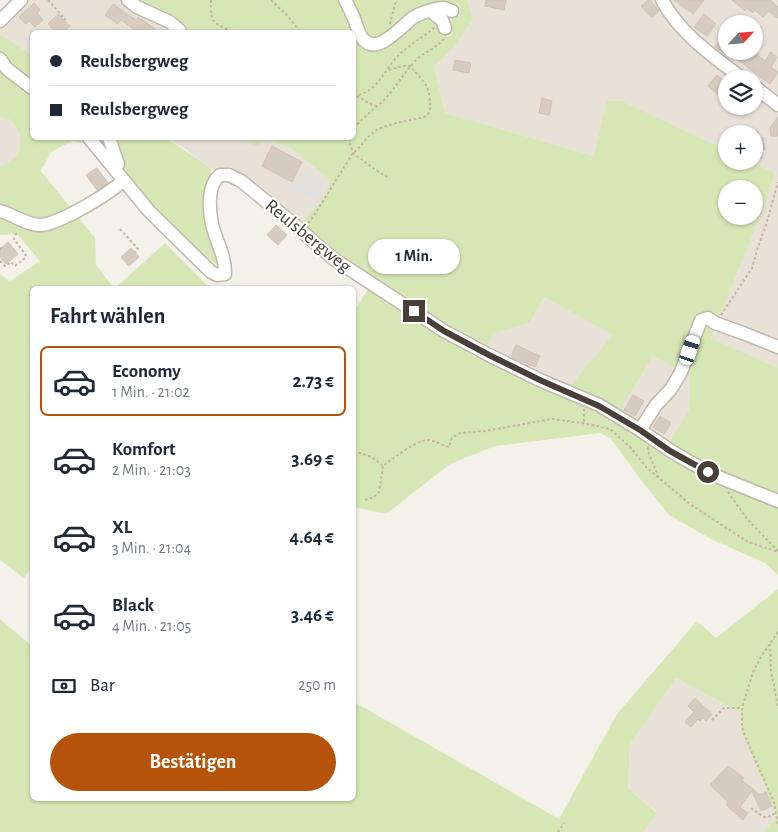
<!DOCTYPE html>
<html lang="de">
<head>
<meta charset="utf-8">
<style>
	:root { --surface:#fff; --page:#f6f6f7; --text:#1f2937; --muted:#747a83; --line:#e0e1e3; --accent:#b45309 }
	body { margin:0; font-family:"Alegreya Sans",sans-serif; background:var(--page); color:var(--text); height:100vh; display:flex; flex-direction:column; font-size:19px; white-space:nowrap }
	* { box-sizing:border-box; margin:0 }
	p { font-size:16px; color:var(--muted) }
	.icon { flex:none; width:28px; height:28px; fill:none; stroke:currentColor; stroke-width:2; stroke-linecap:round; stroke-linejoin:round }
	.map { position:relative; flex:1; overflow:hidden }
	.details { position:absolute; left:30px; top:286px; width:326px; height:515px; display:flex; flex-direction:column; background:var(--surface); border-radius:8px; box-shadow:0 1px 4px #0004 }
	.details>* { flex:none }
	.hud { position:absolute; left:30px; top:30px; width:326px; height:110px; border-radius:8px; box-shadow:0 1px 4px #0004; display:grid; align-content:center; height:110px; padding:0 20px; background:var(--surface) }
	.needle { width:32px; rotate:64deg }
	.fabs { position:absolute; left:718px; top:15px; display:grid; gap:10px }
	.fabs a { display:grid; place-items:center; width:45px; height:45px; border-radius:50%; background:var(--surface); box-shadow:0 1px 4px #0004; font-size:25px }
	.end { position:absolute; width:22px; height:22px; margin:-11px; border:6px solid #484038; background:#fff; box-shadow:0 0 0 2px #fff }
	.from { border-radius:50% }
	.bubble { position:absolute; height:35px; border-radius:18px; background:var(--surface); box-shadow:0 1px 4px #0004; font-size:16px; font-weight:700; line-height:35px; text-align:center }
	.car { position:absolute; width:15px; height:30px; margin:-15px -8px; border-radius:6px; box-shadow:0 0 4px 1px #0007; background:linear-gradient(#fff 24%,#345 0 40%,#fff 0 76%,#345 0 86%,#fff 0) }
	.hud b { display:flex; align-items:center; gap:18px; height:48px; font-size:19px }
	.hud b+b { border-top:1px solid var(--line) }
	.hud i { width:12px; height:12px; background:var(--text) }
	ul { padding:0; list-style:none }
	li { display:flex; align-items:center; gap:15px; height:70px; margin:0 10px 8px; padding:0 10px; border:2px solid transparent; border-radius:8px }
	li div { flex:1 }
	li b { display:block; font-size:19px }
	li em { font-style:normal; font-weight:700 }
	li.on { border-color:var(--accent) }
	li>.icon { width:45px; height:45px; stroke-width:1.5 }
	h2 { padding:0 20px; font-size:22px; line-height:60px }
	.pay { display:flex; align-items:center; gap:12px; height:55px; padding:0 20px; font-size:19px }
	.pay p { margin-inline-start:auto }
	.button { display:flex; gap:10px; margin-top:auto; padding:10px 20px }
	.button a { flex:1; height:58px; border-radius:30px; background:var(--accent); color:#fff; font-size:20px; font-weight:700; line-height:58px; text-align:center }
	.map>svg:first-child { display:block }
</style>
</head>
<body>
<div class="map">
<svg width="778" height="832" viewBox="0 0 778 832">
	<rect width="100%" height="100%" fill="#f4f0ea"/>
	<path fill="#e8e1d8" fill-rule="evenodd" d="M21,0H140L165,13L183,24L190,32H32V55L0,34V24Z
		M467,0H778V368L711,338L767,200L775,173L750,161H754V134H726V150L622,101H606L594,156L445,113L434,67L454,47L473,20ZM726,24H754V51H726ZM726,79H754V106H726Z
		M0,117L11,120L20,134L19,153L7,163L0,166Z
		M169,138H245L268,139L292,149L330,180L326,196L301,222L297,229Z
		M544,297L614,335L568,388L487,351L493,332L530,323Z
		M653,356L690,376L689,410L667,445L618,413Z
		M676,678L741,713L740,728L777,816L763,832H643L657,812L628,788L630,744Z"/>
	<path fill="#d6e7b5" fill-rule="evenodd" d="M140,0H467L473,20L454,47L434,67L445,113L594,156L606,101H622L726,150V161H750L775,173L767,200L711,338L778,368V497L727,476L667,445L689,410L690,376L653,356L618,413L568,388L613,335L544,297L530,323L493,333L487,351L446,327L323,242L301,222L326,196L330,180L292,149L268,139L255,147L245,138H354V32H189L190,31C177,16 157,9 140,0ZM726,189H754V216H726Z
		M0,34L32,55V138H166L211,168L205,215L218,266L192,246L144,197L105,147L72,141L51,152L45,164L40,170L95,238L96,265L113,287L111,289H32V567L24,578L0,560V274L10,281L40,261L17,234L0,235V166L7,163L19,153L20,134L11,120L0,117Z
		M165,243L211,289H114Z
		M368,289L450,340L592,405L778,504V575L765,563L713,540L669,515L641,480L611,439L600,433L495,446L450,464L386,514L354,507V312Z
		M778,589V832H763L777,816L740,728L741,713L676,678L630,744L628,788L657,813L643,832H0V619L32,646V799H354V702L559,819L617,714L697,621L716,638Z"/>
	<path fill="#e3e1de" d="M299,169L322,183L318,198L315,200L288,189Z"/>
	<path fill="#d6cbc0" stroke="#d0c2b3" d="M486,0H506L504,10L485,6Z
		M648,0H650L659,11L652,18L641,6Z
		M674,0H704L693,14Z
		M732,0H770L778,7V18L768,11L763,17L755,10L753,13L747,8L745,11Z
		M34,3L40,10L37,13L43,20L35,27L29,21L26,24L19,17Z
		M113,4L136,20L138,17L160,32H138L121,20L118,24L105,15Z
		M58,14L70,26L63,32H57L48,24Z
		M704,14L716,24L707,36L694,27Z
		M721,38L726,41V55L715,47Z
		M727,51H744L750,55L753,51L765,61L771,52L777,57L771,67L778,72L770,84L760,77Z
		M455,60L471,63L469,73L453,70Z
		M717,75L726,83V95L723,99L708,86Z
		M542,98L552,101L549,115L539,113Z
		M778,117V136H771L770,128Z
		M754,131H758L759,138L763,137L765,149L761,150L762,158L754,159Z
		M272,146L302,162L292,182L262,166Z
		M97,168L108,183L97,190L86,175Z
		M276,225L287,235L278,245L267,235Z
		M8,242L18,254L6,264L0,257V249Z
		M131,248L139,257L129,266L121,257Z
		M516,345L540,356L535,367L511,357Z
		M633,395L644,401L635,416L624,410Z
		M660,416L671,423L664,434L653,427Z
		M695,698L712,714L706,721L703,718L700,721L698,719L691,727L685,722L694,712L688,706Z
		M728,766L744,778L742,780L760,795L766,792L772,806L761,811L752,791L740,807L748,813L743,820L726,805L728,802L710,785Z"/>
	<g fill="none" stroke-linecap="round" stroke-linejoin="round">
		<g stroke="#c0b7ad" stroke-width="15">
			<path id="minor" d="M128,0L137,7L170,22L180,31
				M345,0C349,7 352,14 355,21C357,27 359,35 363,39C377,57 402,25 414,17C420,13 437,8 444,8C447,9 449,10 452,11
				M662,0C680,34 713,56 743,79
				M431,11L442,20L445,28
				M0,21L21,0
				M0,59L7,69L32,88
				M754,86L778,105
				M89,138L149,211L211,272L217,275L225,274C225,267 224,260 222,254C219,244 214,234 212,224C209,209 207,185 220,175H229L241,181L251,189L302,231L317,245L334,259L444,331L489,355L542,381L599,405L640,430L671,451L695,465L721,478L778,501
				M109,138L118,164L115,169
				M0,211C12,214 29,226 41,225C61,223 107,195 123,181
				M640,430L656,405L671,389L681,372L701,320L708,318L715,323L743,333L778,347"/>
		</g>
		<path stroke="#c1b19f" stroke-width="2" stroke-dasharray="2.5 2.5" stroke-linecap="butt" d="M48,0L65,19L64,20
			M211,0C210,24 213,22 233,32
			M271,0C282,10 292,20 300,32
			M390,24L396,0
			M354,96C378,93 384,69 400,54C410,44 424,37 435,27
			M357,96L372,105L377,106
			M354,128C363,117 375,109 385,99C397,86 405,71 417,59C426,51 439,47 445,37
			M350,138V144L353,153L373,168L390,179
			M308,223L313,217L353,153C361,147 366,137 375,131C388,123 409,121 424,117L430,112C431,87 426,84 410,66H404L388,70
			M120,229L138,249L135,252
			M0,248L1,249
			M0,261L5,266L11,262L15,266L26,257L25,254L14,239L17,231
			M721,315L752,268L757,250L766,225L778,182
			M584,409V423
			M648,447L649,454L659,478L690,504L748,542L778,552
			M354,453L357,452L372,457L383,466C392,459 418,439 429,440C435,441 442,445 449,447L452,438L460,433L485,431L552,419L582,423L610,429L631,448L647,468L659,478
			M728,492L747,519L778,551
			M365,500L374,497L379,492L383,466
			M778,632L761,657L753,672L742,708V727L746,739L774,802L778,825
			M770,644L771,671L778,706
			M712,720L724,708H742
			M751,808L764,817L772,816L776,811
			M558,832L564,823"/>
		<use href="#minor" stroke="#fff" stroke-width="12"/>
	</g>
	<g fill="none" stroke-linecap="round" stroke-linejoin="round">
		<path stroke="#484038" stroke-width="6" d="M414,311L444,331L489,355L542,381L599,406L640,430L670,451L708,472"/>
	</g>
	<g text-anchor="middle" stroke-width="4" stroke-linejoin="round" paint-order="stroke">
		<g font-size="19" fill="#484038" stroke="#fff">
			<text transform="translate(309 235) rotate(39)" y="7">Reulsbergweg</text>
		</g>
	</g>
</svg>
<div class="fabs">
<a><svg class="needle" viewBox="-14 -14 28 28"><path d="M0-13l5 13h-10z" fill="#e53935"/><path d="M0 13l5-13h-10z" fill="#747a83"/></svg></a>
<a><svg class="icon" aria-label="layers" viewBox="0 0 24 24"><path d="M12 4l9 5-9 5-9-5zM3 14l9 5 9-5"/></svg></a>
<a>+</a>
<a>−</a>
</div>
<i class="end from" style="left:708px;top:472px"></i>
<i class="end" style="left:414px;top:311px"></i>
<div class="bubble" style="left:368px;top:239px;width:92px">1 Min.</div>
<i class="car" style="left:690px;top:350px;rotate:18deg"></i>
<div class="hud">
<b><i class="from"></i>Reulsbergweg</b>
<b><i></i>Reulsbergweg</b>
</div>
<section class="details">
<h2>Fahrt wählen</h2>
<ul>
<li class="on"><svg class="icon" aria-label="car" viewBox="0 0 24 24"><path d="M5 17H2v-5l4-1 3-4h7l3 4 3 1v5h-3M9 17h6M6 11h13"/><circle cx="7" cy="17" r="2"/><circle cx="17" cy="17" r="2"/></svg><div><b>Economy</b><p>1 Min. · 21:02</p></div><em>2.73 €</em></li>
<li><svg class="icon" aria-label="car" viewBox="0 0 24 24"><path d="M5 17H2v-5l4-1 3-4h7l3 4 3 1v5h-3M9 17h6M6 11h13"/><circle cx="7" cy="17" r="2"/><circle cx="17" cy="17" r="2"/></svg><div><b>Komfort</b><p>2 Min. · 21:03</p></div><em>3.69 €</em></li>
<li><svg class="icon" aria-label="car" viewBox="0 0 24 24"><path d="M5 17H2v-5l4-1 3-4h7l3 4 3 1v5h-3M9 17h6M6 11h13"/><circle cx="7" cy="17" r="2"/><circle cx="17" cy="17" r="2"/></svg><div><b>XL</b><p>3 Min. · 21:04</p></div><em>4.64 €</em></li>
<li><svg class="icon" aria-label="car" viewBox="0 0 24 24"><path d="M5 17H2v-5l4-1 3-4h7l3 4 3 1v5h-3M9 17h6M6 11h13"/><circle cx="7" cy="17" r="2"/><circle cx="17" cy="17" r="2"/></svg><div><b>Black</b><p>4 Min. · 21:05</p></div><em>3.46 €</em></li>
</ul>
<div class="pay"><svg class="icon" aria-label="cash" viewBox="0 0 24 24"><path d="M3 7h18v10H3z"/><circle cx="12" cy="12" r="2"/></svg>Bar<p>250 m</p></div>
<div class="button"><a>Bestätigen</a></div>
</section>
</div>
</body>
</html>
